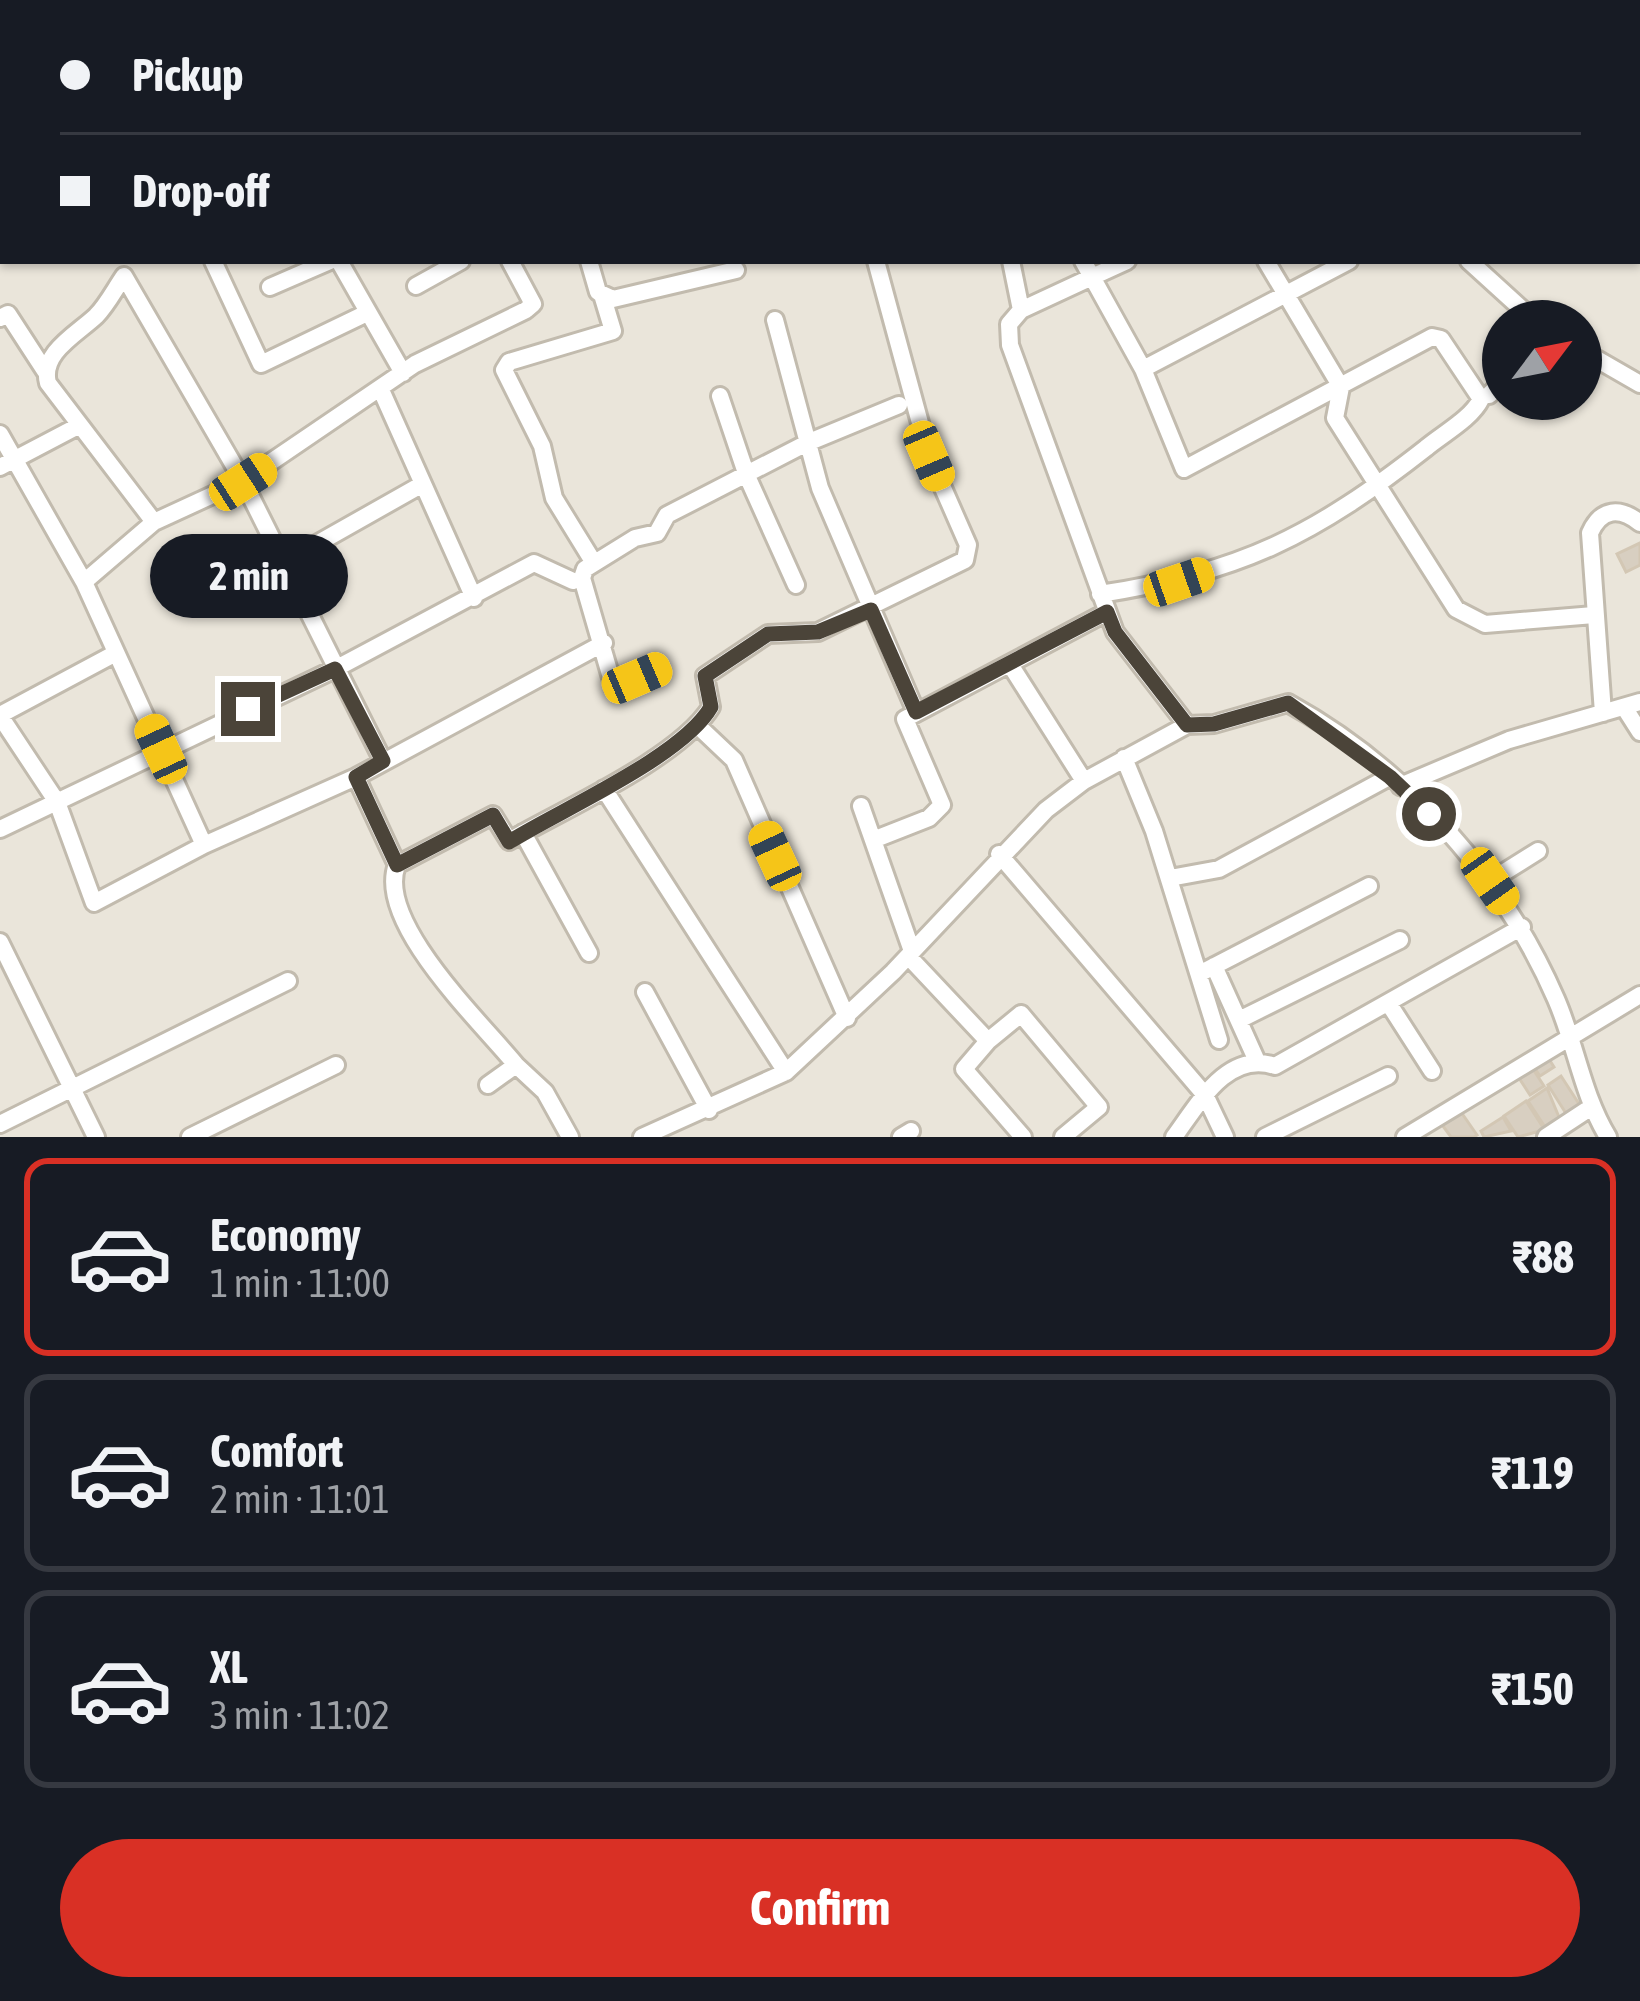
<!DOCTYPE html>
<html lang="en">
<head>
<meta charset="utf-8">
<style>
	:root { --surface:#171b24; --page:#242831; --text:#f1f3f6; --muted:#9ea1a6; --line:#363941; --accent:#d93025 }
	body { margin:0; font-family:"Asap Condensed",sans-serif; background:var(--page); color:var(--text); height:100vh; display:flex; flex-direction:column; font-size:45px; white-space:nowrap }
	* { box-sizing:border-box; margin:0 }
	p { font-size:39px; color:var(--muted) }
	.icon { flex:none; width:66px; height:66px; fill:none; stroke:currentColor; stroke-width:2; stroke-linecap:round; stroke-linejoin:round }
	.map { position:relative; height:1137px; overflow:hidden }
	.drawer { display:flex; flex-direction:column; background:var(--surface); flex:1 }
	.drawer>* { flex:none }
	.banner { position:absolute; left:0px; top:0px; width:1641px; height:264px; box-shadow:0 3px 9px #0004; display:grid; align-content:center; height:264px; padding:0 60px; background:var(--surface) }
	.needle { width:78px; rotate:58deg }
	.buttons { position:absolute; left:1482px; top:300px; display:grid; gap:24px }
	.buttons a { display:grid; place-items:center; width:120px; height:120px; border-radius:50%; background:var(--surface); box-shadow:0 3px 9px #0004; font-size:60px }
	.end { position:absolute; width:54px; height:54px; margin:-27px; border:15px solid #4b4439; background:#fff; box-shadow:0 0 0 6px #fff }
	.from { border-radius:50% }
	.bubble { position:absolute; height:84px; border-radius:42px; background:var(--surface); box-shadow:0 3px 9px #0004; font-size:39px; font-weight:700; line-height:84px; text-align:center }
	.car { position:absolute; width:36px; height:72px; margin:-36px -18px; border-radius:15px; box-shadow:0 0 9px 3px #0007; background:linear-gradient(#f5c518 24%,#345 0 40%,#f5c518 0 76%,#345 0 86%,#f5c518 0) }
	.banner b { display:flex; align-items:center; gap:42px; height:114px; font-size:45px }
	.banner b+b { border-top:3px solid var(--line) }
	.banner i { width:30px; height:30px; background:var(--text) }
	ul { padding:21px 0 0; list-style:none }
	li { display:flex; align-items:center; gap:36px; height:198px; margin:0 24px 18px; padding:0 36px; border:6px solid var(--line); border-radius:24px }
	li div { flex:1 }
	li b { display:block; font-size:45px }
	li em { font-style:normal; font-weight:700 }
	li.current { border-color:var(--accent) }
	li>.icon { width:108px; height:108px; stroke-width:1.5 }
	.action { display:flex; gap:24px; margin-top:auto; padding:24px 60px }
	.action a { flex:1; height:138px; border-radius:72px; background:var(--accent); color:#fff; font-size:48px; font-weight:700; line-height:138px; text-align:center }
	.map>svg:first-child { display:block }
</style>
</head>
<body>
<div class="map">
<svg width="1640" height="1137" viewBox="0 0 1640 1137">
	<rect width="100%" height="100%" fill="#f6f3ec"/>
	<path fill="#eae5da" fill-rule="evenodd" d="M0,0H1640V1137H0ZM3,3H1638V261H3ZM1503,321H1581V399H1503Z"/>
	<path fill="#d8cfc1" stroke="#d3c7b4" stroke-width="3" d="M1640,543V565L1626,572L1617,554Z
		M1547,1056L1554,1067L1540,1076L1533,1066Z
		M1531,1066L1544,1086L1530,1095L1517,1075Z
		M1561,1076L1581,1107L1567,1115L1548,1085Z
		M1547,1088L1561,1122L1547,1130L1528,1101Z
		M1526,1101L1546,1132L1539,1137L1536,1132L1518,1137L1504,1116Z
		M1461,1112L1477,1135L1474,1137H1451L1440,1122Z
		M1503,1117L1511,1131L1484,1137L1481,1131Z"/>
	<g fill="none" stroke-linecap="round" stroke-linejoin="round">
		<g stroke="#c2bbae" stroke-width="22">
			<path id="minor" d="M211,0L212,3
				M387,0L389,3
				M614,0L616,3
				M803,0L804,3
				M945,0V3
				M1128,0L1129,3
				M161,3L169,0
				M680,3L684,0
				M842,3L853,0
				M1047,3L1053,0
				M1168,3L1174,0
				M1638,15L1640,14
				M1638,101L1640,100
				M0,104L3,108
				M1638,117L1640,120
				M0,245L3,243
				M213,261L261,364L367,313
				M339,261L403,373
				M510,261L533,304L526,310L415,364L243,481L154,522L84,582L204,845L356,777L604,643
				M589,261L598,292L613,299L736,270
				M1011,261L1021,310L1009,324L1010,345L1115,632L1187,725L1214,724L1288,703C1406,768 1503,877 1556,999C1576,1045 1582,1094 1608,1137
				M1083,261L1092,277L1127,261
				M1266,261L1341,387L1335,418L1456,609L1485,624L1594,615
				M1469,261L1535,321
				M416,286L461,261
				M270,287L330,261
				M1021,310L1092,277L1143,369L1184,469L1432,337L1441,339L1481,399C1471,419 1444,433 1426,448C1315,535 1240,573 1100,594
				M0,318L8,314L45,371
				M775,320L820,488L916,712
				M1581,350L1640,384
				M1143,369L1349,261
				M381,390L474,598
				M1489,395L1503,381
				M720,396L747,476L796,585
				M0,434L84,582
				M0,467L80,425
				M154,522L48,383C40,353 77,334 96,316C107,305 115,289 124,276L243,481L383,761
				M283,563L421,485
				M594,563L554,498L542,446L504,370L509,362L613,331L603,298
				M1011,666L1084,781
				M659,668L614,688L582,578L585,569L635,538L657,533L667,515L807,443L899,405
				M1624,707L1640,732
				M1603,713L1590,533C1601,508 1620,507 1640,523
				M0,715L116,653
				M0,716L57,802L94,903L204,845
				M697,725L734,760L847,1018
				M1124,758L1154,831L1219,1040
				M356,777L397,865L493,815L509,841C562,810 680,758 711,707L705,676L768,634L818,632L965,560L968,545L929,456L876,261
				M1400,786L1509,740L1640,702
				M604,789L786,1072
				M861,806L912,951
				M0,829L335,669L534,563L573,581
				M523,833L589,953
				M873,840L929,818L942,805L905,719L1107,612
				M999,854L1205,1095L1225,1137
				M397,865C375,922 482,1023 516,1065
				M1170,878L1219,869L1389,777
				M1490,881L1538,851
				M0,942L96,1137
				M908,956L988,1041
				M1214,966L1256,1059
				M1199,974L1369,886
				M645,992L709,1110
				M1389,1004L1432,1071
				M1239,1020L1400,940
				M488,1085L516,1065L545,1092L570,1137
				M0,1124L288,981
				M190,1137L336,1065
				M642,1137L786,1072L893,972L1046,810L1084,781L1187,725
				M901,1137L911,1131
				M1023,1137L964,1069L988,1041L1021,1014L1099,1107L1063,1137
				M1174,1137C1199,1103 1228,1050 1275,1066L1522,927
				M1265,1137L1388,1076
				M1405,1137L1640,995
				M1546,1137L1590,1108"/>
		</g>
		<use href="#minor" stroke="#fff" stroke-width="16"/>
	</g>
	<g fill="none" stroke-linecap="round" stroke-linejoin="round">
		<path stroke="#4b4439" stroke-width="15" d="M248,709L335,669L383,761L356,777L397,865L493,815L509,842C560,810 682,757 711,707L705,676L768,634L818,632L871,610L916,712L1107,612L1115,632L1187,725L1214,724L1288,703L1390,777L1429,814"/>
	</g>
</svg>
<div class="buttons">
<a><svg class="needle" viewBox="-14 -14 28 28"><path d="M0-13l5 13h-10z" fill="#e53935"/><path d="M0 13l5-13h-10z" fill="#9ea1a6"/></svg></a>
</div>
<i class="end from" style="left:1429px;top:814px"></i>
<i class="end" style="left:248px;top:709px"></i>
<div class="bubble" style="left:150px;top:534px;width:198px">2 min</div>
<i class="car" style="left:929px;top:456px;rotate:157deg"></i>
<i class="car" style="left:243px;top:482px;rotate:57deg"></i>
<i class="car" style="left:1179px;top:582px;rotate:71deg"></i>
<i class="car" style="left:637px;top:678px;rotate:67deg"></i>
<i class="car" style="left:161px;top:749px;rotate:335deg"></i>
<i class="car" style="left:775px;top:856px;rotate:335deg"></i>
<i class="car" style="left:1490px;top:881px;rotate:145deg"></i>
<div class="banner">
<b><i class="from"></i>Pickup</b>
<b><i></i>Drop-off</b>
</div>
</div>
<section class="drawer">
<ul>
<li class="current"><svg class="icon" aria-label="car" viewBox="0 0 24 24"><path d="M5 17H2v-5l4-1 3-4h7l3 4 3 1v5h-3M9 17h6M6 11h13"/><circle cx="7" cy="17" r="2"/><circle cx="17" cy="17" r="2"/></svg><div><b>Economy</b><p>1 min · 11:00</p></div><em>₹88</em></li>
<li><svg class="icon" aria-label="car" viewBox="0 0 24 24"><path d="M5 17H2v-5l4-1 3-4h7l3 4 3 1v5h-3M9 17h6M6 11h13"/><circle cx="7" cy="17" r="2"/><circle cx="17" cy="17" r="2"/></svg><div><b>Comfort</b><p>2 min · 11:01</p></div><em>₹119</em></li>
<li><svg class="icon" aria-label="car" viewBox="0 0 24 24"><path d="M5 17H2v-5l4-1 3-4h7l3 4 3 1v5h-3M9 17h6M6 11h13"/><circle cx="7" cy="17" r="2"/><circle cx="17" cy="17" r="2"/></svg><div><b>XL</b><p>3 min · 11:02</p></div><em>₹150</em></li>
</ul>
<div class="action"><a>Confirm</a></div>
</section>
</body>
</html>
